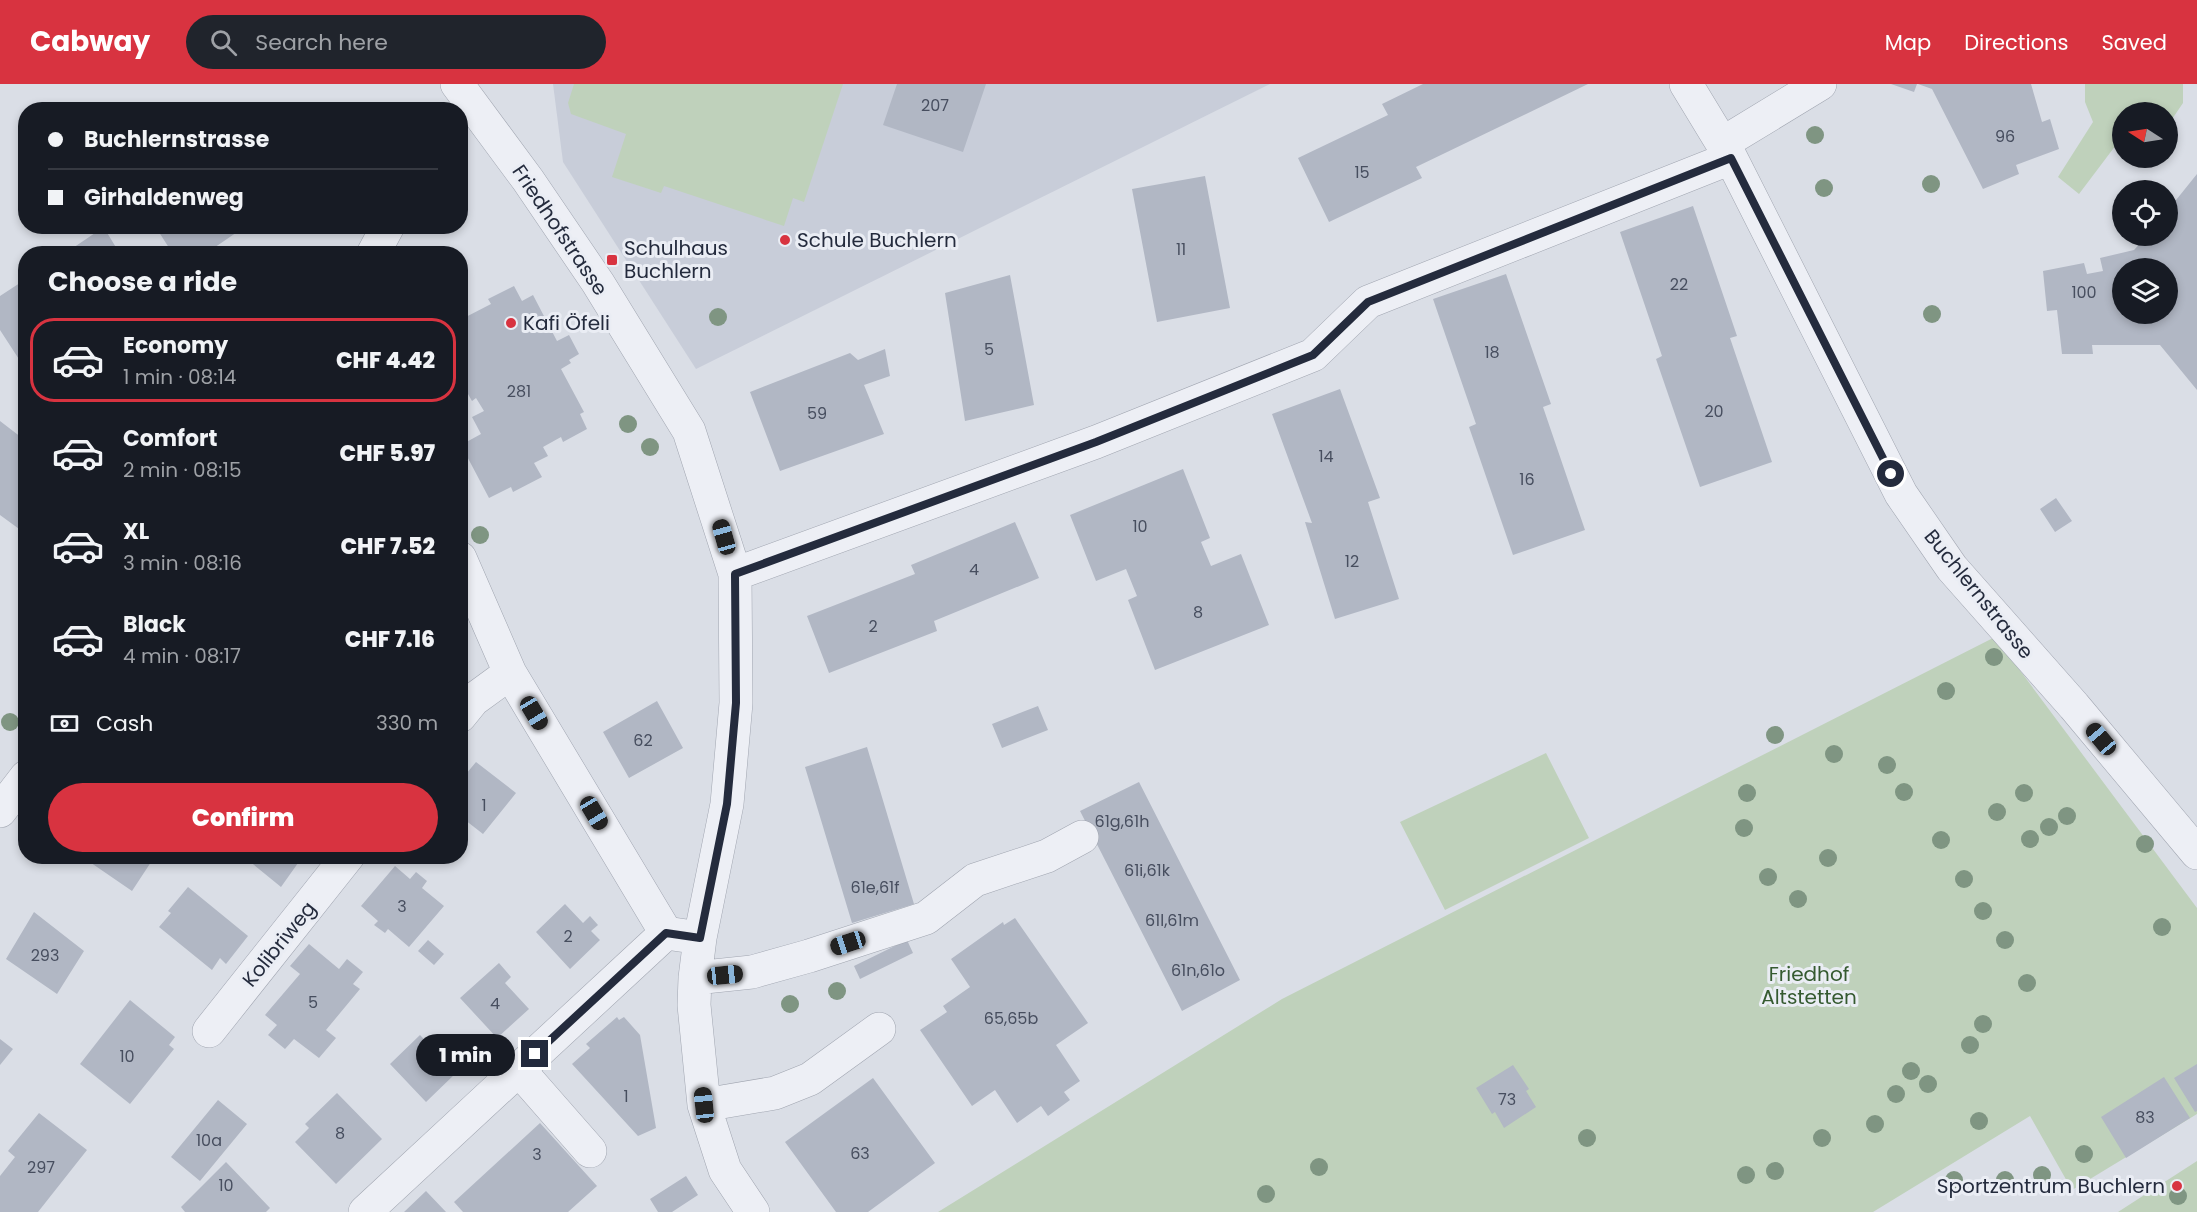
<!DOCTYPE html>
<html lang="en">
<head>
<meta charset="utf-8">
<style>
	:root { --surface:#171b24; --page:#20242c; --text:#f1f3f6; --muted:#9ea1a6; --line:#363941; --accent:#d83340 }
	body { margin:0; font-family:Poppins,sans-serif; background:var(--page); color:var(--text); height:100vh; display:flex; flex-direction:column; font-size:22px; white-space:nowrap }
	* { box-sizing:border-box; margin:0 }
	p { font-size:20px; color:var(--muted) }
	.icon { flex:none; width:33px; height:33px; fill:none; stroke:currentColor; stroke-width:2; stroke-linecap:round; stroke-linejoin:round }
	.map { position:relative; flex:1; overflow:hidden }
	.details { position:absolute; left:18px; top:162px; width:450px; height:618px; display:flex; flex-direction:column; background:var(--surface); border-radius:24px; box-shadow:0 3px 9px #0003 }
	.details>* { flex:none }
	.top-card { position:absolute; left:18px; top:18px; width:450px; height:132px; border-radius:24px; box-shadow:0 3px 9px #0003; display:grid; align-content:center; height:132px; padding:0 30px; background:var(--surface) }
	.needle { width:39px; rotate:282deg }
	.buttons { position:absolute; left:2112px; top:18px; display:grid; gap:12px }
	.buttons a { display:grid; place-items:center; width:66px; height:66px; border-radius:50%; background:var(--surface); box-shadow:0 3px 9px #0003; font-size:30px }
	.end { position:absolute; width:27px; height:27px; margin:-14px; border:8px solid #242b3d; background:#fff; box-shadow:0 0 0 3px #fff }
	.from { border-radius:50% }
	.bubble { position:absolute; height:42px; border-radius:21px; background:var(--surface); box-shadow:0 3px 9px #0003; font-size:20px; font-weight:800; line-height:42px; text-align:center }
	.car { position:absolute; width:18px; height:36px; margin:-18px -9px; border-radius:8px; box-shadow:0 0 4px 2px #0007; background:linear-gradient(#222 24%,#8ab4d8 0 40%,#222 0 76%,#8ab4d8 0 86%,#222 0) }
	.top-card b { display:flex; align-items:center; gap:21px; height:57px; font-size:22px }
	.top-card b+b { border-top:2px solid var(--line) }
	.top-card i { width:15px; height:15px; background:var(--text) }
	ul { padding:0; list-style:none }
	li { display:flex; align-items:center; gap:18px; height:84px; margin:0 12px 9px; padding:0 18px; border:3px solid transparent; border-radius:24px }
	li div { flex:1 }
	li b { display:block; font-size:22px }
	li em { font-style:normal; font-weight:800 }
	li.on { border-color:var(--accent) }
	li>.icon { width:54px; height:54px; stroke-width:1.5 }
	h2 { padding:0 30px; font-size:27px; line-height:72px }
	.pay { display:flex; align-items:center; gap:15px; height:66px; padding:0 30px; font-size:22px }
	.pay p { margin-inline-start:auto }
	.button { display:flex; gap:12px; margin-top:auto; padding:12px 30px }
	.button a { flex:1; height:69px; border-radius:36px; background:var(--accent); color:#fff; font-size:24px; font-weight:800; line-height:69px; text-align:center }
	header { display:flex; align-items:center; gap:36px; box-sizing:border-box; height:84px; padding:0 30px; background:var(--accent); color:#fff }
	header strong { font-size:28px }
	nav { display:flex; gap:33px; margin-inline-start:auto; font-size:21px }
	.search { width:420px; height:54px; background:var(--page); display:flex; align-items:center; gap:15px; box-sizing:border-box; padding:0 21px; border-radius:33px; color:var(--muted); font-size:22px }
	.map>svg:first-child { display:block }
</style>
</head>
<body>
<header>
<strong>Cabway</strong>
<div class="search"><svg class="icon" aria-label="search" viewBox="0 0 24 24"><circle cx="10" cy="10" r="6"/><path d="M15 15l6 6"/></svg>Search here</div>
<nav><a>Map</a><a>Directions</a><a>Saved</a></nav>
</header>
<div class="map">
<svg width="2197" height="1128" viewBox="0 0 2197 1128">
	<rect width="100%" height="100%" fill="#dadee6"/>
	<path fill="#c8cdd9" d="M553,0H1270L696,285L563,78Z"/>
	<path fill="#bfd1bb" d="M574,0H843L804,118L793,114L784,142L664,102L661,109L612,93L626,50L571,30L568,19Z
		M2085,0H2183V19L2168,41V28H2122V58L2119,57L2079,110L2058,93L2093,38L2085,18Z
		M1995,553L2197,824V1030L2072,1106L2030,1032L1873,1128H938L1282,915Z
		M1546,669L1589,754L1445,826L1400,738Z
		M2197,1077V1128H2118Z"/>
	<path fill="#b1b7c4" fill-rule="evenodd" d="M897,0H986L963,68L883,41Z
		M1423,0H1588L1416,83L1422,94L1329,138L1298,74L1388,31L1382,20Z
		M1891,0H1917L1914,8Z
		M1918,0H2031L2042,38L2050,35L2059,65L2016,81L2019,90L1983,105L1932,5Z
		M2197,90V306L2160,261H2092L2093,270H2062L2057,226L2047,227L2043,187L2084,179L2087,190L2103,187L2100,174L2134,166L2147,152H2168V126ZM2122,184H2168V230H2122Z
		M1205,92L1230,224L1157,238L1132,105Z
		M1693,122L1737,252L1730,254L1772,378L1700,403L1656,275L1662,272L1620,148Z
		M155,142H246L205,170H173Z
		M106,147L120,170H64L95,149Z
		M1506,190L1551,320L1543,323L1585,446L1513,471L1469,343L1476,340L1433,215Z
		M1010,191L1034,321L965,337L945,209Z
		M26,195V286L0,246V212Z
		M514,202L522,217L533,211L557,257L569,251L579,270L569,276L571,279L561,285L584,328L580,330L587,345L563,358L561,353L543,363L548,372L534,379L542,393L513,408L511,403L489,414L461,361L481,350L472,333L484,327L476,314L472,317L460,296V236L491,220L488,215Z
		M885,265L890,292L864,301L884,350L780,387L750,308L850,269L858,276Z
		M1340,305L1380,414L1368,418L1399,515L1335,535L1305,438L1312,439L1272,330Z
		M0,337L26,357V450L0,431Z
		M1183,385L1210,454L1201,458L1211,482L1241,470L1269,541L1155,586L1128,516L1137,512L1126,485L1096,497L1070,431Z
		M2056,414L2072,437L2055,448L2040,425Z
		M1015,438L1039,494L934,537L937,547L829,589L807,532L915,490L911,481Z
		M657,617L683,664L629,694L603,648Z
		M1038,622L1048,646L1002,664L992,640Z
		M867,663L914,820L852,839L805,683Z
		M476,678L516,709L483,750L460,732V686L466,690Z
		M1139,698L1240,896L1182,927L1080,727Z
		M81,772H155L132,807Z
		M243,772H303L281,803Z
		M395,782L410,795L416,788L427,797L422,804L444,822L409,863L388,845L385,849L374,841L378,837L361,822Z
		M188,803L248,852L226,880L220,874L212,886L159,843L171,829L168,827Z
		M565,820L583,839L590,832L598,841L591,847L600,856L570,885L536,848Z
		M34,828L84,867L57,910L6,875Z
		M1015,834L1088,939L1056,961L1080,997L1064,1008L1070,1016L1048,1032L1041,1022L1017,1039L995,1006L972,1022L920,946L947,928L943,922L970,903L951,875L1003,838L1004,841Z
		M428,856L444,870L434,881L418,867Z
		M907,856L913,869L860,895L854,882Z
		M309,860L339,885L347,875L363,888L353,900L360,905L326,946L336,954L319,974L294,955L285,965L268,951L277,941L265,931L300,890L290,882Z
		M499,879L511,893L505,899L529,925L497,954L460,914Z
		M130,916L175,953L169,961L174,965L130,1020L80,980Z
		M617,933L619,936L624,933L640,951L656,1044L638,1052L572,980L590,964L586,960Z
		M420,951L456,989L426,1018L390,980Z
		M0,955L13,965L0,981Z
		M2197,980V1027L2195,1028L2174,994Z
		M1513,981L1529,1005L1526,1007L1536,1023L1504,1044L1495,1028L1492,1030L1476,1004Z
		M2164,993L2190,1034L2126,1074L2101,1033Z
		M873,994L935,1079L868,1128H836L785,1058Z
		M337,1009L382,1055L336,1100L295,1058L309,1044L305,1040Z
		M218,1016L247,1040L200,1097L171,1073Z
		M39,1029L87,1066L38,1128H0V1092L15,1073L8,1067Z
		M540,1039L597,1102L568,1128H463L454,1118Z
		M226,1078L270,1124L266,1128H185L181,1123Z
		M686,1092L698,1111L672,1128H658L650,1115Z
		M426,1107L446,1128H404Z"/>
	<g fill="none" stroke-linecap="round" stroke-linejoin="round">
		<g stroke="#a0a5b0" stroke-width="34">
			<path id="minor" d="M457,0L528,96L598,199L689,347L735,490L736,619L727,720L700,854L695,894L694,921L704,1021L725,1086L753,1128
				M1686,0L1731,74L1901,410L1952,484L2074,622L2197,769
				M1723,59L1820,0
				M373,170L388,142
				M460,474L510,589L666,849L700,854
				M735,490L1096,358L1313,271L1368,218L1731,74
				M460,632L473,616L510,589
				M0,727L26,693
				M695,894L752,888L809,872L926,834L975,796L1047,772L1082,753
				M209,947L348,772
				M519,986L590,1067
				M704,1021L775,1009L810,995L879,945
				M365,1128L666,849"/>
		</g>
		<use href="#minor" stroke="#edeff5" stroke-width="33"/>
	</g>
	<g fill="#7f9582">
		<circle cx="1815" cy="51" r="9"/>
		<circle cx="1931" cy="100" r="9"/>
		<circle cx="1824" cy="104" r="9"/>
		<circle cx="1932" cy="230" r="9"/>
		<circle cx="718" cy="233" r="9"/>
		<circle cx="628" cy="340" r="9"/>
		<circle cx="650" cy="363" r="9"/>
		<circle cx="480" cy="451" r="9"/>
		<circle cx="1994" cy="573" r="9"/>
		<circle cx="1946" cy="607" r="9"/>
		<circle cx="10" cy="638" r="9"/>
		<circle cx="1775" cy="651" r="9"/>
		<circle cx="1834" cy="670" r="9"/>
		<circle cx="1887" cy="681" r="9"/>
		<circle cx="1904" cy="708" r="9"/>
		<circle cx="1747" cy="709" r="9"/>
		<circle cx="2024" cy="709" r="9"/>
		<circle cx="1997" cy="728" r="9"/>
		<circle cx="2067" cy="732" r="9"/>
		<circle cx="2049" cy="743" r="9"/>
		<circle cx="1744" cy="744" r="9"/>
		<circle cx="2030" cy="755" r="9"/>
		<circle cx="1941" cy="756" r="9"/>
		<circle cx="2145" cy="760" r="9"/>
		<circle cx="1828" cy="774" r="9"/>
		<circle cx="1768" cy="793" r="9"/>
		<circle cx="1964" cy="795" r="9"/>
		<circle cx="1798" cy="815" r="9"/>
		<circle cx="1983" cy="827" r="9"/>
		<circle cx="2162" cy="843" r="9"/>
		<circle cx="2005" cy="856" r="9"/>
		<circle cx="2027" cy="899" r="9"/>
		<circle cx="837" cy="907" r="9"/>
		<circle cx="790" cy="920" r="9"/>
		<circle cx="1983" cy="940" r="9"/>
		<circle cx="1970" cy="961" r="9"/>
		<circle cx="1911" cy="987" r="9"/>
		<circle cx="1928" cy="1000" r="9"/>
		<circle cx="1896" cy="1010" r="9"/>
		<circle cx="1979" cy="1037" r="9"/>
		<circle cx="1875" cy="1040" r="9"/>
		<circle cx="1587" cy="1054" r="9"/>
		<circle cx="1822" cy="1054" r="9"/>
		<circle cx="2084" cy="1070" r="9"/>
		<circle cx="1319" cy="1083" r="9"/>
		<circle cx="1775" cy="1087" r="9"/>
		<circle cx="1746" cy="1091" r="9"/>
		<circle cx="2042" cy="1091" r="9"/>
		<circle cx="1954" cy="1096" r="9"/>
		<circle cx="2005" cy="1096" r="9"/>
		<circle cx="1266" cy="1110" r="9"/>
		<circle cx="2178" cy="1112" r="9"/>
	</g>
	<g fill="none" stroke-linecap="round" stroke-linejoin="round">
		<path stroke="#242b3d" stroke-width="8" d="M535,970L666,849L700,854L727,720L736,619L735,490L1096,358L1313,271L1368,218L1731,74L1891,390"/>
	</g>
	<g fill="#d83340" stroke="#eaedf4" stroke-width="2">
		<circle cx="785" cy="156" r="6"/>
		<rect x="606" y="170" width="12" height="12" rx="3"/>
		<circle cx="511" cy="239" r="6"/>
		<circle cx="2177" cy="1102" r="6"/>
	</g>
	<g text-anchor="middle" stroke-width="6" stroke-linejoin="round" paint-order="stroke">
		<g font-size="16" fill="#474e5f">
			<text x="935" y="27">207</text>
			<text x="2005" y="58">96</text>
			<text x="1362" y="94">15</text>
			<text x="1181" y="171">11</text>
			<text x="1679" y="206">22</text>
			<text x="2084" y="214">100</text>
			<text x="989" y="271">5</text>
			<text x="1492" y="274">18</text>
			<text x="519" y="313">281</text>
			<text x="1714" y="333">20</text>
			<text x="817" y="335">59</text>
			<text x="1326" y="378">14</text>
			<text x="1527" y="401">16</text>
			<text x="1140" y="448">10</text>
			<text x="1352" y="483">12</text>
			<text x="974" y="491">4</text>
			<text x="1198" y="534">8</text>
			<text x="873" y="548">2</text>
			<text x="643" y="662">62</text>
			<text x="484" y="727">1</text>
			<text x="1122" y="743">61g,61h</text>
			<text x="1147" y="792">61i,61k</text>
			<text x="875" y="809">61e,61f</text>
			<text x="402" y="828">3</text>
			<text x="1172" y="842">61l,61m</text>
			<text x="568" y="858">2</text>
			<text x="45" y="877">293</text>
			<text x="1198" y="892">61n,61o</text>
			<text x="313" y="924">5</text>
			<text x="495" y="925">4</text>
			<text x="1011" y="940">65,65b</text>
			<text x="127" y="978">10</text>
			<text x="626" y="1018">1</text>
			<text x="1507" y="1021">73</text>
			<text x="2145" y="1039">83</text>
			<text x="340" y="1055">8</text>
			<text x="209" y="1062">10a</text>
			<text x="860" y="1075">63</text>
			<text x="537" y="1076">3</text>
			<text x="41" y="1089">297</text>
			<text x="226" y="1107">10</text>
		</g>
		<g font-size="20" fill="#242b3d" stroke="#eaedf4">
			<text transform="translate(560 146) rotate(56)" y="7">Friedhofstrasse</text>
			<text transform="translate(1979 510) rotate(51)" y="7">Buchlernstrasse</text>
			<text transform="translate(279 860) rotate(-51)" y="7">Kolibriweg</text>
		</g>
		<g font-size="20" fill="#242b3d" stroke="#eaedf4" text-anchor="start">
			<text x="797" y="163">Schule Buchlern</text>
			<text x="624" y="171">Schulhaus<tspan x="624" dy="23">Buchlern</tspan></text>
			<text x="523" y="246">Kafi Öfeli</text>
			<text x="2165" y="1109" text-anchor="end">Sportzentrum Buchlern</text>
		</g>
		<g font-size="20" fill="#355a30" stroke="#eaedf4">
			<text x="1809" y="897">Friedhof<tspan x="1809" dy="23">Altstetten</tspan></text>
		</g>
	</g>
</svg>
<div class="buttons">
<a><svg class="needle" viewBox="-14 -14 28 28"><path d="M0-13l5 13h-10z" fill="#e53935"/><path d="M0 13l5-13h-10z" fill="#9ea1a6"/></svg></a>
<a><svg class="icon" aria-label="locate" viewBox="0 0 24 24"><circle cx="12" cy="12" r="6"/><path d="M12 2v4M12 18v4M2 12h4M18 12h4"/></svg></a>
<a><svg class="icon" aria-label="layers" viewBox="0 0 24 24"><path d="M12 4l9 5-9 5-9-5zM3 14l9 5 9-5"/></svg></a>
</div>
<i class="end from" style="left:1891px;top:390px"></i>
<i class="end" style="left:535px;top:970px"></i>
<div class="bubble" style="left:416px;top:950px;width:99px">1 min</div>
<i class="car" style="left:724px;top:453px;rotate:344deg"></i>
<i class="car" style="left:534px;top:629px;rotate:149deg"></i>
<i class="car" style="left:2101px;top:655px;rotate:320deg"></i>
<i class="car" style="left:594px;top:729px;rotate:149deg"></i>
<i class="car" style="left:848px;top:859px;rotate:252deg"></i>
<i class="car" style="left:725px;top:891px;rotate:84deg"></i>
<i class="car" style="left:704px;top:1021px;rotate:354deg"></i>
<div class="top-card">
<b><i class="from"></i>Buchlernstrasse</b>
<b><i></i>Girhaldenweg</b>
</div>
<section class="details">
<h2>Choose a ride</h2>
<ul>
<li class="on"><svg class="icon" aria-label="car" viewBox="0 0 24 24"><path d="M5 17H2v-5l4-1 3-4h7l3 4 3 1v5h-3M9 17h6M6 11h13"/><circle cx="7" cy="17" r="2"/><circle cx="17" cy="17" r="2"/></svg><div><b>Economy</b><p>1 min · 08:14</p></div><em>CHF 4.42</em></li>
<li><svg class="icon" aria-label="car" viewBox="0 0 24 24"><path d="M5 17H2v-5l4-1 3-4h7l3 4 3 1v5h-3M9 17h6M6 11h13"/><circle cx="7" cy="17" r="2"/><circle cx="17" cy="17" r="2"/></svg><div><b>Comfort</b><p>2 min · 08:15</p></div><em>CHF 5.97</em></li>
<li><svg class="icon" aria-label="car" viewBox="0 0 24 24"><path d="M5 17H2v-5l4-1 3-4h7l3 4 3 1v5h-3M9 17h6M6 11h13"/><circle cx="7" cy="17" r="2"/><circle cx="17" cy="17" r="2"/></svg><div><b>XL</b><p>3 min · 08:16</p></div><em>CHF 7.52</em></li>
<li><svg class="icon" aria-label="car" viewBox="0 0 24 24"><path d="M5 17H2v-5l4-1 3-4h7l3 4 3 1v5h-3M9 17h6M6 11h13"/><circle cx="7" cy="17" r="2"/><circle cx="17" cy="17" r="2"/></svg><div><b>Black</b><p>4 min · 08:17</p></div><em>CHF 7.16</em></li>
</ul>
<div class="pay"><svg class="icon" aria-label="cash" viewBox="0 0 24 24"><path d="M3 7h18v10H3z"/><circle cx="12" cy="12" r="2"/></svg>Cash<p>330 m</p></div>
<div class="button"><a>Confirm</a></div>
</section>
</div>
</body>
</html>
